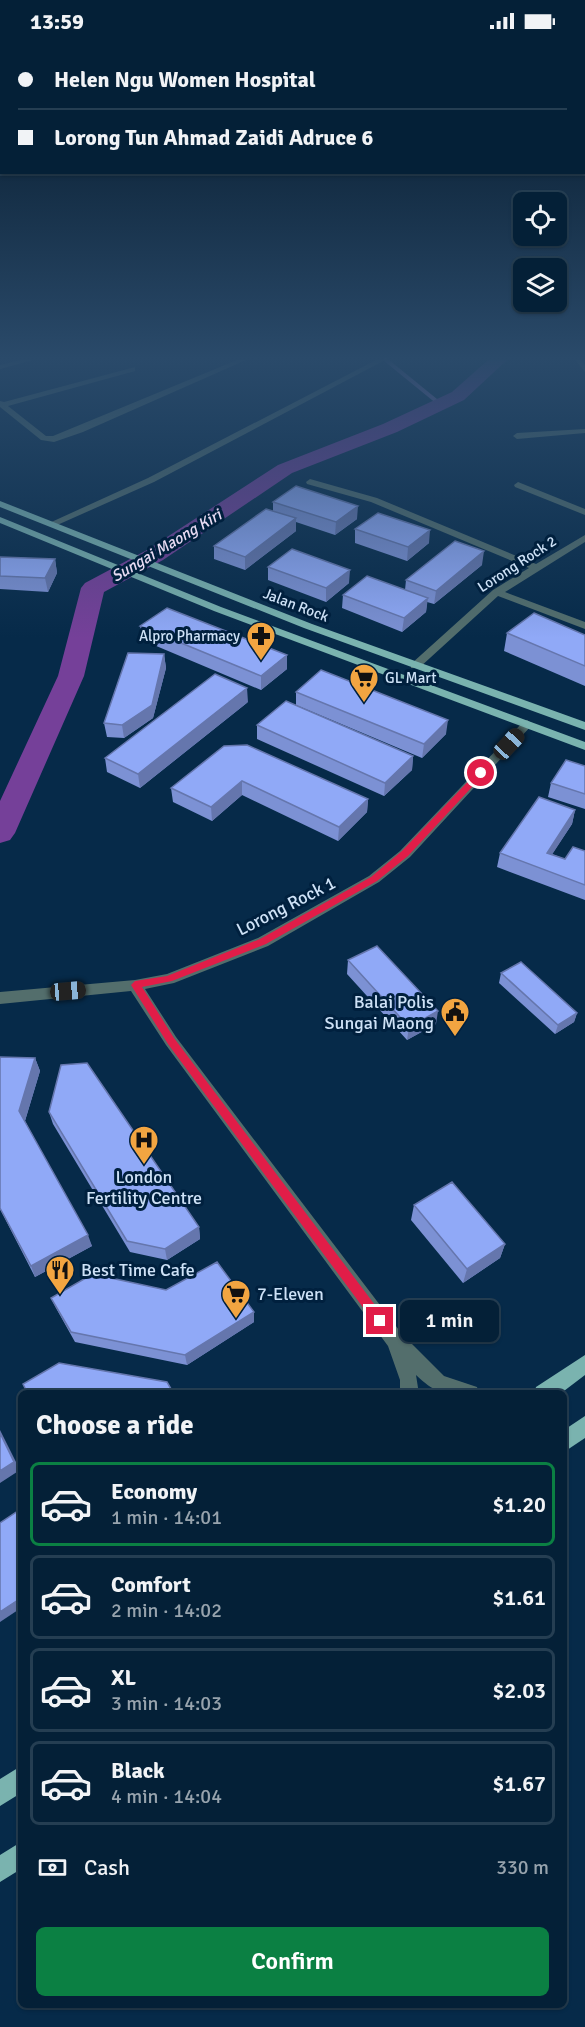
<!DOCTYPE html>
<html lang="en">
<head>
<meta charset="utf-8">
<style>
	:root { --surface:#042037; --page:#122d42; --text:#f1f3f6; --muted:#97a3ad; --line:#253e52; --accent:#0b8043 }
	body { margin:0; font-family:Signika,sans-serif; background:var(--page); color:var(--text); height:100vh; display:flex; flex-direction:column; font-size:22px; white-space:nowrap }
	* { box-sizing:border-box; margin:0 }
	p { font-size:20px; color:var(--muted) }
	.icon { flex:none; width:33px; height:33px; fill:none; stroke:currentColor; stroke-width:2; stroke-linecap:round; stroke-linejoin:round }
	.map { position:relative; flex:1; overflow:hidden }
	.sheet { position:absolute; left:18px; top:1348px; width:549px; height:618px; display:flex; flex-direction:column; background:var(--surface); border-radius:9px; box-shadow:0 2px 4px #0004,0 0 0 2px var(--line) }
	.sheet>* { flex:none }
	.top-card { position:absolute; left:0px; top:0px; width:585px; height:132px; box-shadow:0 2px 4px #0004,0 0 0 2px var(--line); display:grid; align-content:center; height:132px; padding:0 18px; background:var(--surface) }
	.controls { position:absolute; left:513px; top:150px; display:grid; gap:12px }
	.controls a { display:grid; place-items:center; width:54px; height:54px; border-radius:9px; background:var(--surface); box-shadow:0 2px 4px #0004,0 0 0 2px var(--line); font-size:30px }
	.end { position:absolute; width:27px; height:27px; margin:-14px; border:8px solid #e11d48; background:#fff; box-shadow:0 0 0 3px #fff }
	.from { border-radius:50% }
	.bubble { position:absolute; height:42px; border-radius:9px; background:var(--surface); box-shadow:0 2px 4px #0004,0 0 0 2px var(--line); font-size:20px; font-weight:600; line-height:42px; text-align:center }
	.car { position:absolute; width:18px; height:36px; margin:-18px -9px; border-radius:8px; box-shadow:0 0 4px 2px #0007; background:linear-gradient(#222 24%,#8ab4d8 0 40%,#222 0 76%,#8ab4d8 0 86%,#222 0) }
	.top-card b { display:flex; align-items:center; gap:21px; height:57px; font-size:22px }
	.top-card b+b { border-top:2px solid var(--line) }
	.top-card i { width:15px; height:15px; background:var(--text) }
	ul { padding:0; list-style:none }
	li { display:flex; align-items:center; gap:18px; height:84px; margin:0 12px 9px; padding:0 6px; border:3px solid var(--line); border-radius:9px }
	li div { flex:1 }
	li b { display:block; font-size:22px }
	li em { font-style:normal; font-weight:600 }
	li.selected { border-color:var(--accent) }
	li>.icon { width:54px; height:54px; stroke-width:1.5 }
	h2 { padding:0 18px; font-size:27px; line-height:72px }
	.pay { display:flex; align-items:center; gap:15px; height:66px; padding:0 18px; font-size:22px }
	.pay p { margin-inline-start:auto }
	.cta { display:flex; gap:12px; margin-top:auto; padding:12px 18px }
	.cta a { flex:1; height:69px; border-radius:9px; background:var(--accent); color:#fff; font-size:24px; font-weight:600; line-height:69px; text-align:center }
	.status { display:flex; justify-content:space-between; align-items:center; height:42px; padding:0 30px; background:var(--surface); direction:ltr }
	.status svg { height:16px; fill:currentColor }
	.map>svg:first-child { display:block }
</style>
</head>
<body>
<div class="status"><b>13:59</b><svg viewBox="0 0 49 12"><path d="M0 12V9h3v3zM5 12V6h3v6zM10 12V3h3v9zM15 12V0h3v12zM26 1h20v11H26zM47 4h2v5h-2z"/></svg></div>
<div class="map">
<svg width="585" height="1985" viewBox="0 0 585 1985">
	<rect width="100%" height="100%" fill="#062a49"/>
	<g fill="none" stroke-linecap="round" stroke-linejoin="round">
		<path stroke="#9071b5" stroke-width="4" d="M386,318L440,362"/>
		<path fill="#754099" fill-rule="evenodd" d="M488,318H507L464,358L397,390L292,431L163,518L104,550L84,634L15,791L10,798L0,801V759L58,634L81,546L85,541L147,508L278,423L383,382L452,350Z"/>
		<path fill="#536e6c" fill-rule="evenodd" d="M21,318H33L0,327V323Z
			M237,318H246L83,390L54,400L41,398L0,365V359L4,360L135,325V329L8,364L46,394H53Z
			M376,318H385L154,440L55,484L47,482L148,436Z
			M575,318H581L585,323V330Z
			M585,387V391L517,397L513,394L517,391Z
			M310,437L377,456L536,522L585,493V500L505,550L585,580V587L498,554L419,626H411V622L493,548L529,526L371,460L307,442L306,440Z
			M518,440L585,467V473L515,445L514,443Z
			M527,678L533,682L531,684L410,815L379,840L268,904L174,941L145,947L176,995L402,1292L444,1334L477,1345L479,1352C448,1352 440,1356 416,1333L419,1352H400V1338L388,1304L166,1003L131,949L0,962V950L135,938L167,932L258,896L369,834L400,809L523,680Z"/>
		<path fill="#7ab3af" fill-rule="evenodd" d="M0,459L312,582L585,680V688L304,586L0,465Z
			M0,475L221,565L585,700V708L214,569L0,481Z
			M585,1313V1333L560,1352H534L536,1345Z
			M585,1374V1396L564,1410V1388Z
			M21,1724V1751L0,1764V1737Z
			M21,1800V1827L0,1840V1813Z"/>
	</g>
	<path fill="#7c91d4" d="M273,460L357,477L335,493L296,480V489L245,528L214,517V504L273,469Z
		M355,487L429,501L407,519L355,501Z
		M0,515L55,517L57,531L48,550L0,547Z
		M482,523L434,562L427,560L426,570L402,590L342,566L343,553L405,548L406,538Z
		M268,525L349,541L326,560L268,538Z
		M140,584L287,627L261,648L142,598Z
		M507,591L585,593V644L504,609Z
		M164,612L166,626L153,676L124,696L107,695L104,681Z
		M296,650L446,692L422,716L296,663Z
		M248,660L140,746L107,730L105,716Z
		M257,683L413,714L412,728L384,754L257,697Z
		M224,704L368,757L367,770L338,799L242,753L212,779L173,760L171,746Z
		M585,724V767L548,755L551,741Z
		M575,768L572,782L552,812L565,817L585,809V858L497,825L500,811Z
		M348,918L436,982L407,998L347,932Z
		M501,931L577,971L574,980L555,992L499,941Z
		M0,1015L35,1016L40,1029L25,1079L92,1204L35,1235L0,1167Z
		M49,1070L199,1185L200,1197L167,1218L130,1210L53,1082Z
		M414,1163L505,1202L500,1216L463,1241L411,1178Z
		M111,1236L254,1270V1280L187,1323L75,1300L56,1266L51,1256Z"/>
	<path fill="#6576ad" d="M358,464L357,477L335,493L336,480Z
		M296,476V489L245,528V515Z
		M430,488L429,501L407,519L408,505Z
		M484,509L482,523L434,562L436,549Z
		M55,517L57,531L48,550L45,536Z
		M350,528L349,541L326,560V546Z
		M428,556L426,570L402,590L404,576Z
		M164,612L166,626L153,676L124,696L122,683Z
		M287,613V627L261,648V634Z
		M247,646L248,660L140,746L138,732Z
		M448,678L446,692L422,716L424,702Z
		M413,714L412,728L384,754L385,741Z
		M242,739V753L212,779L211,765Z
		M368,757L367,770L338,799L339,785Z
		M575,768L572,782L544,825L547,811Z
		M438,969L436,982L407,998L409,985Z
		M577,971L574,980L555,992L558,983Z
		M35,1016L40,1029L24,1082L19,1069Z
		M199,1185L200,1197L167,1218L165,1207Z
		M88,1193L92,1204L35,1235L31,1224Z
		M505,1202L500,1216L463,1241L467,1227Z
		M254,1270V1280L187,1323L185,1313Z
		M0,1388L20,1428L0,1441Z
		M21,1556V1566L0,1580V1570Z"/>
	<path fill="#90a9f7" stroke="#6576ad" stroke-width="1.5" d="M296,444L358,464L336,480L273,460Z
		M266,467L296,476L245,515L214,504Z
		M378,471L430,488L408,505L355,487Z
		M455,499L484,509L436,549L406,538Z
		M292,507L350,528L326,546L268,525Z
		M0,515L55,517L45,536L0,534Z
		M367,534L428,556L404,576L343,553Z
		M167,566L287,613L261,634L140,584Z
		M534,571L585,593V624L507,591Z
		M128,611L164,612L152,663L122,683L104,681Z
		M321,628L448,678L424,702L296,650Z
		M215,632L247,646L138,732L105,716Z
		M286,659L413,714L385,741L257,683Z
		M247,703L368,757L339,785L242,739L211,765L171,746L224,704Z
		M566,718L585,724V752L551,741Z
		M539,755L575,768L547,811L565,817L573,805L585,809V843L500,811Z
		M377,904L438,969L409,985L348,918Z
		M521,920L577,971L558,983L501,931Z
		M0,1015L35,1016L19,1069L88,1193L31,1224L0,1166Z
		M87,1021L199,1185L165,1207L127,1199L49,1070L61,1023Z
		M452,1140L505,1202L467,1227L414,1163Z
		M217,1220L254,1270L185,1313L71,1290L51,1256L105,1225L111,1236L166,1248Z
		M59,1321L167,1340L174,1352H28L23,1342Z
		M0,1391L14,1420L0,1429Z
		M21,1467V1556L0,1570V1481Z"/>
	<linearGradient id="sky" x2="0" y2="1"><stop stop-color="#031728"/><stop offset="0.53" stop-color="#2a4a6a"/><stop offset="1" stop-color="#2a4a6a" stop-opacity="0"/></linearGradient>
	<rect width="585" height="596" fill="url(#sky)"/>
	<path fill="#e11d48" d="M478,729L485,731L408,814L377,839L266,902L172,939L142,945L174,996L384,1275V1283L380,1285L376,1283L168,1002L131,943L135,939L167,934L260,897L371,835L402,809Z"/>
	<defs>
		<g id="pharmacy-pin" transform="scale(1.5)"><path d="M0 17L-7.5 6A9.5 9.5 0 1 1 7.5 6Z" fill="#f2a541" stroke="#00203e"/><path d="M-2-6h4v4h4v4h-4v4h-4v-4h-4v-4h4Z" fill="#111"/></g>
		<g id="supermarket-pin" transform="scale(1.5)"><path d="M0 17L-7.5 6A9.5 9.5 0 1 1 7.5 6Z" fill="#f2a541" stroke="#00203e"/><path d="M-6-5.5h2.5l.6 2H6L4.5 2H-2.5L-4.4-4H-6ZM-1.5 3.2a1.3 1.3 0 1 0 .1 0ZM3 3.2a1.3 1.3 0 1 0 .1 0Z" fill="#111"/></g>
		<g id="civic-pin" transform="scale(1.5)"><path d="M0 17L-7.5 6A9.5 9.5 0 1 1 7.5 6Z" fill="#f2a541" stroke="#00203e"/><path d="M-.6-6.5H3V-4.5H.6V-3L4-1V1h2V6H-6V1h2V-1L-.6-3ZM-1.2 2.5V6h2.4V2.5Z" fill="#111"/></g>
		<g id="hospital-pin" transform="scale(1.5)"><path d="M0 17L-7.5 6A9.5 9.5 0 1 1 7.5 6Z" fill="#f2a541" stroke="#00203e"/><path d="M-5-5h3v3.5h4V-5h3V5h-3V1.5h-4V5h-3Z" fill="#111"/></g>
		<g id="restaurant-pin" transform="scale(1.5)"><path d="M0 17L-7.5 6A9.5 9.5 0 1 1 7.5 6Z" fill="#f2a541" stroke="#00203e"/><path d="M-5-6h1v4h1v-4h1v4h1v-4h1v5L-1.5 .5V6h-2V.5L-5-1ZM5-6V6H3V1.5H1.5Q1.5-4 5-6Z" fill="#111"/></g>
	</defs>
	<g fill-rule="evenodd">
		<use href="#pharmacy-pin" x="261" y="594"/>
		<use href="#supermarket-pin" x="364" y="636"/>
		<use href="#civic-pin" x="455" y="970"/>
		<use href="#hospital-pin" x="144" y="1098"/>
		<use href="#restaurant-pin" x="60" y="1228"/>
		<use href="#supermarket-pin" x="236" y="1252"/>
	</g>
	<g text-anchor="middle" stroke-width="6" stroke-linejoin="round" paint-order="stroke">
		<g font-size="15" fill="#cee2f7" stroke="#00203e">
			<text transform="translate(517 522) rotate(-33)" y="5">Lorong Rock 2</text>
			<text transform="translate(296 563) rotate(21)" y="5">Jalan Rock</text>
		</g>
		<g font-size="15" fill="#cee2f7" stroke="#00203e" text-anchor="end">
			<text x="240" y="599">Alpro Pharmacy</text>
			<text x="385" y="641" text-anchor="start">GL Mart</text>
		</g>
		<g font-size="16" font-style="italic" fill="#e9dcf4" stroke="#00203e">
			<text transform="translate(166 503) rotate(-31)" y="6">Sungai Maong Kiri</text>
		</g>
		<g font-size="18" fill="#cee2f7" stroke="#00203e">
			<text transform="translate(286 864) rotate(-27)" y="6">Lorong Rock 1</text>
		</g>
		<g font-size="18" fill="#cee2f7" stroke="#00203e" text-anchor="start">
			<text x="434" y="966" text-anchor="end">Balai Polis<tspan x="434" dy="21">Sungai Maong</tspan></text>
			<text x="144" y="1141" text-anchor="middle">London<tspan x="144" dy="21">Fertility Centre</tspan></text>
			<text x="81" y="1234">Best Time Cafe</text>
			<text x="257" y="1258">7-Eleven</text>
		</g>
	</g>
</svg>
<div class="controls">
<a><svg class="icon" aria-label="locate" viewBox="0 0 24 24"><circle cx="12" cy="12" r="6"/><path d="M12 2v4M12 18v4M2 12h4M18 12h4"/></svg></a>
<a><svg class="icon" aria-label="layers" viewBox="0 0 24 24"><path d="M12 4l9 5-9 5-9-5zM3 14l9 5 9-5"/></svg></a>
</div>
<i class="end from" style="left:481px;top:731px"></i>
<i class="end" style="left:380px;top:1279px"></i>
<div class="bubble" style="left:400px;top:1258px;width:99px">1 min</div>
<i class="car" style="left:509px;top:702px;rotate:43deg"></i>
<i class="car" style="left:68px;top:949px;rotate:85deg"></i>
<div class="top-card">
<b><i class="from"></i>Helen Ngu Women Hospital</b>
<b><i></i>Lorong Tun Ahmad Zaidi Adruce 6</b>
</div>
<section class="sheet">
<h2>Choose a ride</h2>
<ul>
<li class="selected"><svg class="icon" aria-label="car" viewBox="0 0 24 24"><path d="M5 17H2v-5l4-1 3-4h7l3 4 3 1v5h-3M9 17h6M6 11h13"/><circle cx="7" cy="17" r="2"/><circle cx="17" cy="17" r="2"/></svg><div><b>Economy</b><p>1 min · 14:01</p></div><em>$1.20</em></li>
<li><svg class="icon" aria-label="car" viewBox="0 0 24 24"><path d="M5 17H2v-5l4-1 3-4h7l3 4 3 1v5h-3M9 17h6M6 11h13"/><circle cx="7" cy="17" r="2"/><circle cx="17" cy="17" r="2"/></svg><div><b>Comfort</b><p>2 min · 14:02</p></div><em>$1.61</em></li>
<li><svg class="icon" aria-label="car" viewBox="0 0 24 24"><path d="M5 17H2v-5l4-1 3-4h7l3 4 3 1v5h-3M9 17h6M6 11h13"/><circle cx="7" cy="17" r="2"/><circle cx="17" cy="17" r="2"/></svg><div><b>XL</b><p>3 min · 14:03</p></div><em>$2.03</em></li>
<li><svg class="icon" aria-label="car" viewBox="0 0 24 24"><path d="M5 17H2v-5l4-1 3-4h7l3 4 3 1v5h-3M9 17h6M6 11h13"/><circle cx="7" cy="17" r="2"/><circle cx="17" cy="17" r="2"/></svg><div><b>Black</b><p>4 min · 14:04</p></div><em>$1.67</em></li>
</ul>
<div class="pay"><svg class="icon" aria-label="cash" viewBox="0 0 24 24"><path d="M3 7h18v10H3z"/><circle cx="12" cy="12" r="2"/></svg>Cash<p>330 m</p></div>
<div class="cta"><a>Confirm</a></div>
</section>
</div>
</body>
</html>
